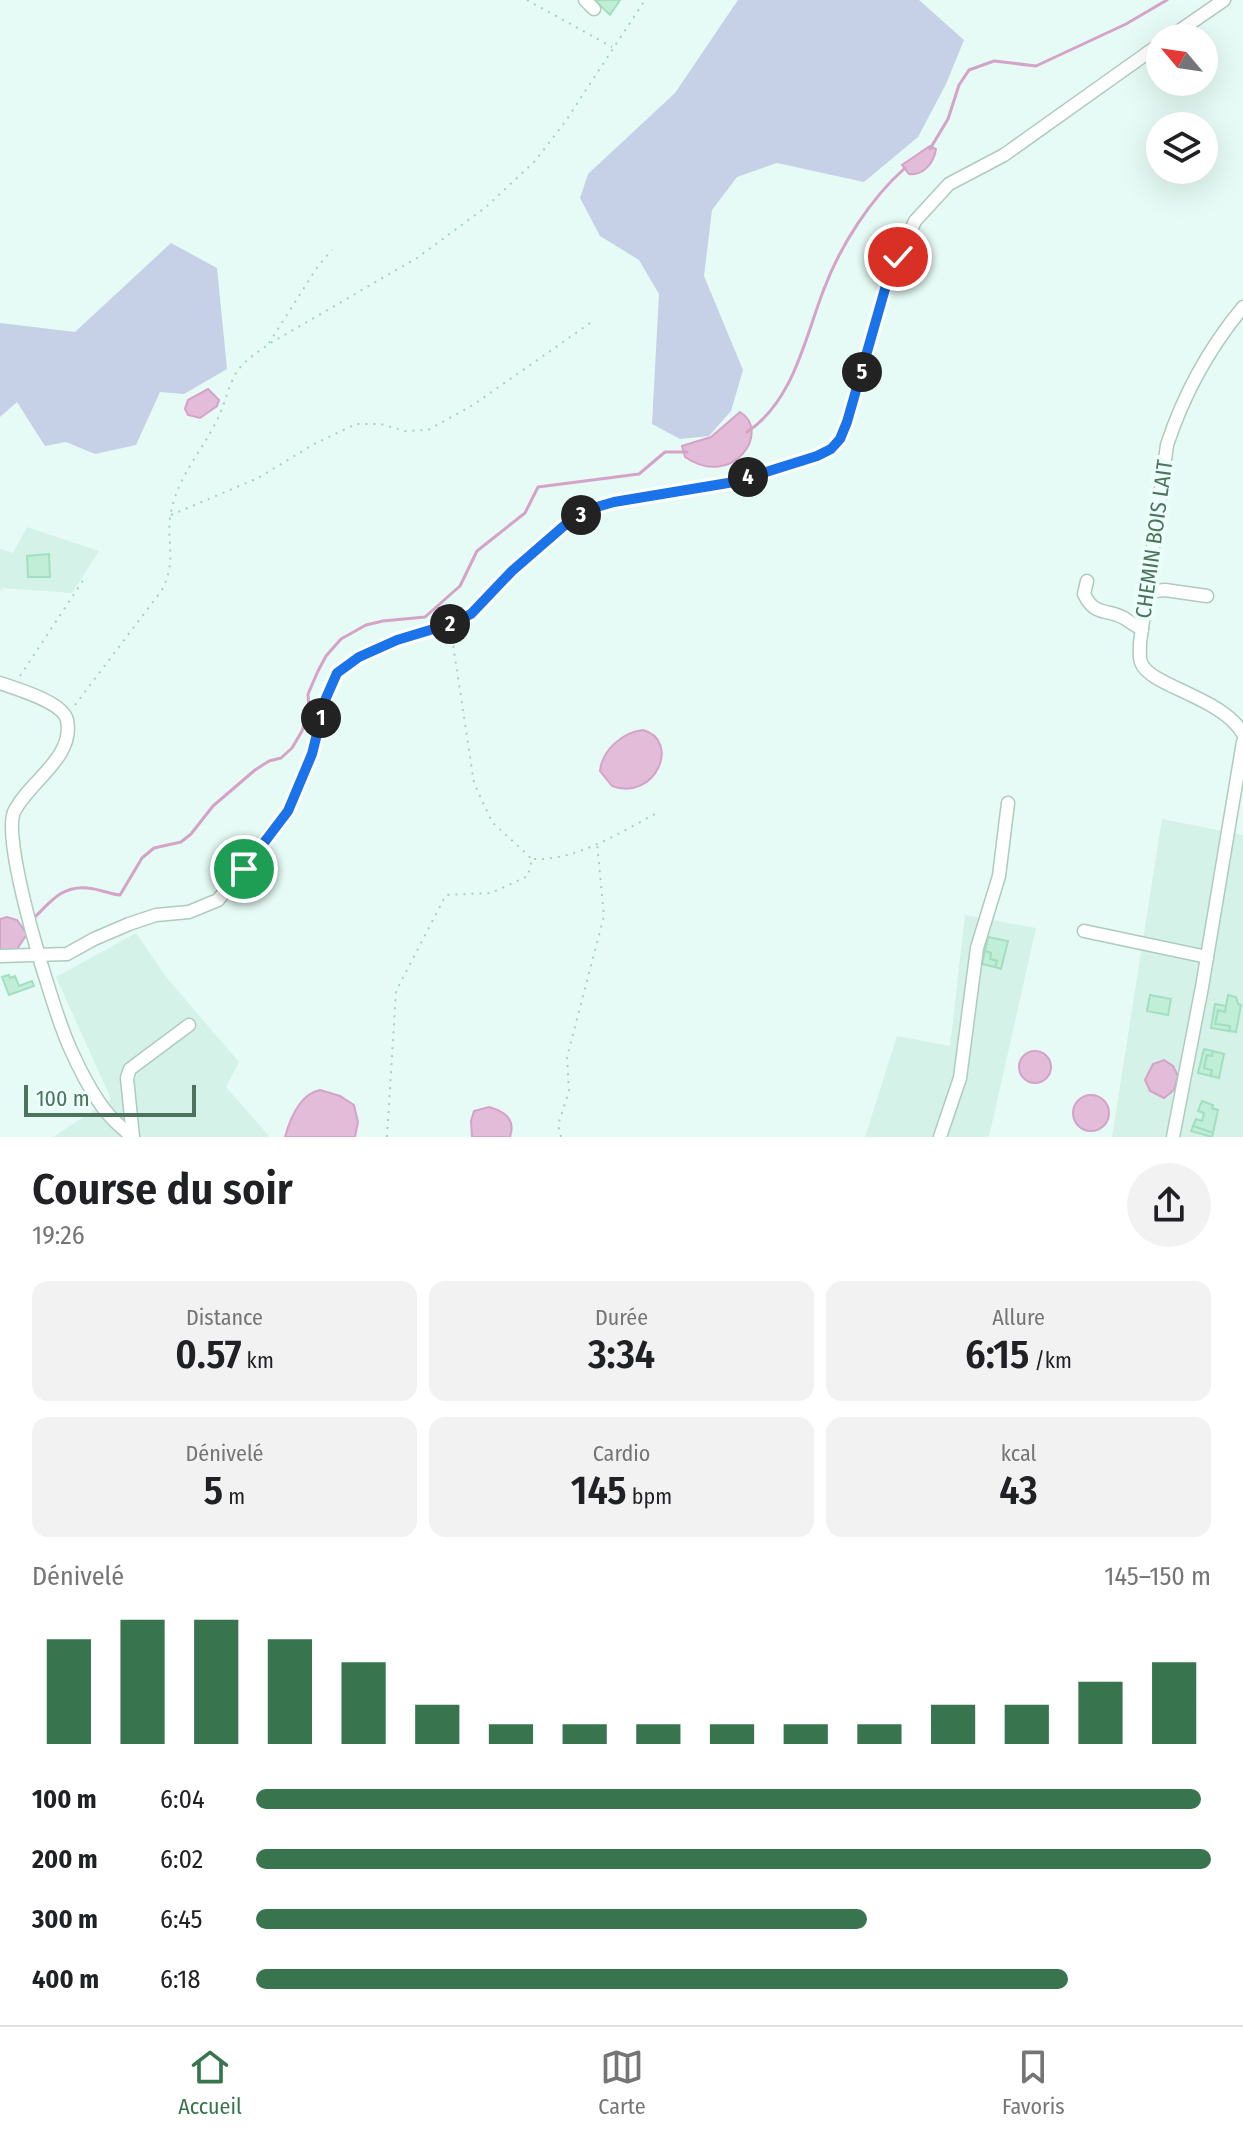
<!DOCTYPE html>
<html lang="fr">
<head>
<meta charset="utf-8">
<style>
  body { margin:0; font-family:"Fira Sans Condensed",sans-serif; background:#f2f2f2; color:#202124; height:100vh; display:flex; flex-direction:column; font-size:30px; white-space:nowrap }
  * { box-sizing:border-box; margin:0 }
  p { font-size:26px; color:#757577 }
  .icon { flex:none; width:44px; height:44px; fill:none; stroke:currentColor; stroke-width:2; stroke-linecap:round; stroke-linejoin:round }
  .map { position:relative; height:1137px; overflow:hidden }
  .drawer { display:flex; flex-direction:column; background:#fff; flex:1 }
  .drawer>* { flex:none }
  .needle { width:52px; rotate:299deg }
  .fabs { position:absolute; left:1146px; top:24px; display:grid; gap:16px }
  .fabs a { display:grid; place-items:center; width:72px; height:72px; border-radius:50%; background:#fff; box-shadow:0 8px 32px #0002; font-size:40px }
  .scale { position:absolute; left:24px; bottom:20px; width:172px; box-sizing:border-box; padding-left:8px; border:4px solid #4d725e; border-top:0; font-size:22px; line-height:28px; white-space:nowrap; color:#4d725e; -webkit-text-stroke:6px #ecfef9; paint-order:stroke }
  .pin { position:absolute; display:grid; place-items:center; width:68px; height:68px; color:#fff; margin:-34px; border:4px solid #fff; border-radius:50%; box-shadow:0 2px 8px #0007 }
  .km { position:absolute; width:40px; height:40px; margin:-20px; border-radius:50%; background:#222; color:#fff; font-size:22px; line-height:40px; text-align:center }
  .round { display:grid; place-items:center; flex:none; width:84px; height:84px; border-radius:42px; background:#f2f2f2 }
  .head { display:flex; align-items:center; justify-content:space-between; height:136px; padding:0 32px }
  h1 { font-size:44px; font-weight:600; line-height:60px }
  .metrics { display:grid; grid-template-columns:repeat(3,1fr); gap:12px; height:136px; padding:8px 32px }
  .metrics div { display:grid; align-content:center; border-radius:16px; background:#f2f2f2; text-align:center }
  .metrics b { font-size:40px; font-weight:600 }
  .metrics small { font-size:22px; font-weight:400 }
  .metrics p { font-size:22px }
  .chart { height:224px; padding:16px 32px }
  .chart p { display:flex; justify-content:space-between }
  .chart svg { width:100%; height:144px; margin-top:8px; stroke:#38754e; stroke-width:6 }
  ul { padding:0 32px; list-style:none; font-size:26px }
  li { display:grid; grid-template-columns:128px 96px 1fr; align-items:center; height:60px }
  li i { height:20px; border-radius:10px; background:#38754e }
  .tab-bar { display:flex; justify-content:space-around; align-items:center; height:112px; border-top:2px solid #e0e0e0; background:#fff; font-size:22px; color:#757577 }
  .tab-bar a { display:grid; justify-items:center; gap:4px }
  .tab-bar .current { color:#38754e }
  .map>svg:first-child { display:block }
</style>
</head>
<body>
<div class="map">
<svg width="1243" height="1137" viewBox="0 0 1243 1137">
  <rect width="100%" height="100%" fill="#e6fbf5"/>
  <g fill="#d5f2e8">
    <path d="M27,527L99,551L72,593L2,588L0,591V549L13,553Z"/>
    <path d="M1162,819L1243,835V1137H1112Z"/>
    <path d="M965,915L1036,928L989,1137H865L897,1036L950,1046Z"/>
    <path d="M136,933L167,978L239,1062L226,1087L270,1137H53L111,1099L56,977Z"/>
  </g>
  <g fill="#c6d0e7">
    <path d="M738,0H919L964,40L946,84L918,137L864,182L777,163L737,177L712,210L704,276L743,370L731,411L709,436L680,439L652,424L659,294L639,260L600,236L580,198L588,174L675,93Z"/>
    <path d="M171,243L217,268L227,369L184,394L160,392L136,445L95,454L66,442L45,446L17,402L0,417V323L75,332Z"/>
  </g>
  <g fill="#e3bcd9" stroke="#d4a3c7" stroke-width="2">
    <path d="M930,146L936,149C934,162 924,176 909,174L902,165Z"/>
    <path d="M208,389L219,400L217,406L200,418L188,415L185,409L188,400Z"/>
    <path d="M740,412C772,431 733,490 685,457L682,446L711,437Z"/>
    <path d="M643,730C681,740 656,802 612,786L600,771C602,750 623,732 643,730Z"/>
    <path d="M7,917L17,920L27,934L17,949L0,952V919Z"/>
    <circle cx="1035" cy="1067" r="16"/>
    <path d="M1164,1060L1173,1066L1178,1076L1174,1090L1164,1098L1150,1091L1145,1080L1153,1064Z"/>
    <path d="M320,1090L340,1096L354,1105L358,1122L355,1137H285C290,1119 300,1094 320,1090Z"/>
    <circle cx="1091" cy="1113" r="18"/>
    <path d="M489,1107C504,1111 516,1119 510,1137H472L471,1121L474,1111Z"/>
  </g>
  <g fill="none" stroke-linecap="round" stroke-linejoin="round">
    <g stroke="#d4a3c7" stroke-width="3">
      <path d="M930,149L948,119L959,85L969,70L994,61L1036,66L1126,24L1167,0"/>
      <path d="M747,432C794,401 805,337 824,289C840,246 871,198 905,168"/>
      <path d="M35,917C51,901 63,885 88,888C99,889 109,894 120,895L142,858L154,848L181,842L191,834L213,806L255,770L269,761L281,758L292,748L302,731L309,710L308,694L318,671L326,656L341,639L366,625L383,621L425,617L460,586L477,551L525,513L538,487L639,474L665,452H687"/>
    </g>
  </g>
  <g fill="#c0eed7" stroke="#a2dfc0" stroke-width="2">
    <path d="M595,0H620L610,15Z"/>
    <path d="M49,554L50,577H28L27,556Z"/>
    <path d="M988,937L1008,941L1001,969L995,967L997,961L990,959L991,953L985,951Z"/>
    <path d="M985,951L991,953L990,959L997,961L995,967L982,964Z"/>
    <path d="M9,975L10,978L15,976L19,986L32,981L34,986L9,995L2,977Z"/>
    <path d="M1150,995L1171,999L1168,1015L1147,1011Z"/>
    <path d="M1228,995L1236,997L1238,1004L1241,1005L1236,1032L1229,1031L1230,1026L1215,1024L1218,1010L1225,1012Z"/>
    <path d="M1215,1004L1226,1006L1225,1012L1218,1010L1215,1024L1230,1026L1229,1031L1211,1028Z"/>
    <path d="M1204,1049L1213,1051L1212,1056L1207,1055L1204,1068L1212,1070L1211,1076L1198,1073Z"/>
    <path d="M1213,1051L1224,1054L1219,1078L1211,1076L1212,1070L1204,1068L1207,1055L1212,1056Z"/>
    <path d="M1202,1101L1213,1105L1212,1108L1218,1110L1213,1133L1193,1126L1196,1119L1202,1121L1204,1113L1198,1111Z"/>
    <path d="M1193,1126L1213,1133L1212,1137L1191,1131Z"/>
  </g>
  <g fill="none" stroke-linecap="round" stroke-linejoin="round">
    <g stroke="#adccbd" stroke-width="15">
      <g id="minor">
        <path d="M585,0L594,9"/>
        <path d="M1169,38L1224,0"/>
        <path d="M1243,307C1210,347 1183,396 1167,445L1140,643C1140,648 1139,657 1141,662C1148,686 1223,697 1243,734"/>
        <path d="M1087,581L1084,594C1095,617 1106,608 1124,618C1130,622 1135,626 1142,629"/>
        <path d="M1146,592L1165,590L1207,596"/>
        <path d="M0,683C17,689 63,702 67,720C75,758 28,782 14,812C1,843 54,1013 70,1048C78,1066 88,1086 99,1102C108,1116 120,1127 133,1137"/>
        <path d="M1084,931L1207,957"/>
        <path d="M0,956L67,954L94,939L129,924L156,915L189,912L218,900L288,811L312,754L326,698L337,673L359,657L397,640L450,624L471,614L512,571L565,525L593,508L614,502L734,482L817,456L831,449L840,439L847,422L885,289L915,221L949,184L1004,155L1160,44"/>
        <path d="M133,1137L127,1078L130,1069L189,1025"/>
        <path d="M940,1137L960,1078L977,948L999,876L1008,803"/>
        <path d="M1173,1137L1202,987L1243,742"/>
      </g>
    </g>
    <g stroke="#a3d3bb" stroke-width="2" stroke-dasharray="2 6" stroke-linecap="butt">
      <path d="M527,0L612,47"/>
      <path d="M269,343L318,266L332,250"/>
      <path d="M171,515L258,478L314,444L356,424H381L405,431L428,430L473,405L593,321"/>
      <path d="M20,676L84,579"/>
      <path d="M75,705L162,590C178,558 165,541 171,512C178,477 199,455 215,424C224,408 227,389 236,373C244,360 257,353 269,344L417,258L486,207L535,161L565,122L645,0"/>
      <path d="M534,859C577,861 622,831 659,812"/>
      <path d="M387,1137L396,991L446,895L491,893L528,876L532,859L492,822L474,783L452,638"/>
      <path d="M561,1137L558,1125L569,1091L567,1057L604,916L597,843"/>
    </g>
    <use href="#minor" stroke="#fff" stroke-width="12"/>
  </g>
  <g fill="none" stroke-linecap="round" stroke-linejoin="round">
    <g stroke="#fff" stroke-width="16">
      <path id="route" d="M244,869L288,811L312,754L326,698L337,673L359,657L397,640L450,624L471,614L512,571L565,525L593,508L614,502L734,482L817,456L831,449L840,439L847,422L885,289L898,257"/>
    </g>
    <use href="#route" stroke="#1a73e8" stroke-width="10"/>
  </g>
  <g text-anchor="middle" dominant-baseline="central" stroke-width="8" stroke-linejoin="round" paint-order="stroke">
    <g font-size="22" fill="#4d725e" stroke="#ecfef9">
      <text transform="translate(1154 539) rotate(-82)">CHEMIN BOIS LAIT</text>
    </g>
  </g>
</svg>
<div class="fabs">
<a><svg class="needle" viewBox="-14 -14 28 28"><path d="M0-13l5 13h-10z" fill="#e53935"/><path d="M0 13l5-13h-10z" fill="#757577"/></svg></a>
<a><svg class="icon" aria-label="layers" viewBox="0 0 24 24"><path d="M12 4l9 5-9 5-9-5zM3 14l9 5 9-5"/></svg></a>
</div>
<div class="scale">100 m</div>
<div class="pin" style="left:244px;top:869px;background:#1e9e55"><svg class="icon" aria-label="arrive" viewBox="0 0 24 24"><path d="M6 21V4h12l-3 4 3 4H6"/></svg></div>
<div class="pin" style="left:898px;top:257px;background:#d93025"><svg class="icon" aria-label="check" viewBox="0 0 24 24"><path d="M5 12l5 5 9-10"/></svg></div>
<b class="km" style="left:321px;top:718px">1</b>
<b class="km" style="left:450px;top:624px">2</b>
<b class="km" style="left:581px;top:515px">3</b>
<b class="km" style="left:748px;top:477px">4</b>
<b class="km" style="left:862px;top:372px">5</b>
</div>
<section class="drawer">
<div class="head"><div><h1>Course du soir</h1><p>19:26</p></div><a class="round"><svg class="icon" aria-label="share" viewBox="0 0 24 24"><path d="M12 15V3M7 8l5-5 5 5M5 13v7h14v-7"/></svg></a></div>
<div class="metrics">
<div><p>Distance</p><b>0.57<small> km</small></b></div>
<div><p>Durée</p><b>3:34</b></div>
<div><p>Allure</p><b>6:15<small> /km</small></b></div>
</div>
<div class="metrics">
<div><p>Dénivelé</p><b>5<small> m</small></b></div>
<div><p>Cardio</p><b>145<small> bpm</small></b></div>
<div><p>kcal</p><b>43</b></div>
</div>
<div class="chart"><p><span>Dénivelé</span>145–150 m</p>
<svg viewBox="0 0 160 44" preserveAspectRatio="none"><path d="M5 44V12M15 44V6M25 44V6M35 44V12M45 44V19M55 44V32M65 44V38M75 44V38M85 44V38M95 44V38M105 44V38M115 44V38M125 44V32M135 44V32M145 44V25M155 44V19"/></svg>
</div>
<ul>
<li><b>100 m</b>6:04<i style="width:99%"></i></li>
<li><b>200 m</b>6:02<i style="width:100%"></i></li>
<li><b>300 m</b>6:45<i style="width:64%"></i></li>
<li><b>400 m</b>6:18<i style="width:85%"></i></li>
</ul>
</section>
<nav class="tab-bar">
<a class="current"><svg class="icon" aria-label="home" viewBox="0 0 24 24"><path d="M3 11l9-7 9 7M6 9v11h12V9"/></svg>Accueil</a>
<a><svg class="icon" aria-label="map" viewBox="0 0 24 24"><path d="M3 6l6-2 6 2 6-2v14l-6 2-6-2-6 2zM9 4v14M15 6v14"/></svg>Carte</a>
<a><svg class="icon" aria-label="saved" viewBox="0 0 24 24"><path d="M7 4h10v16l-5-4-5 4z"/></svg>Favoris</a>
</nav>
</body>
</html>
